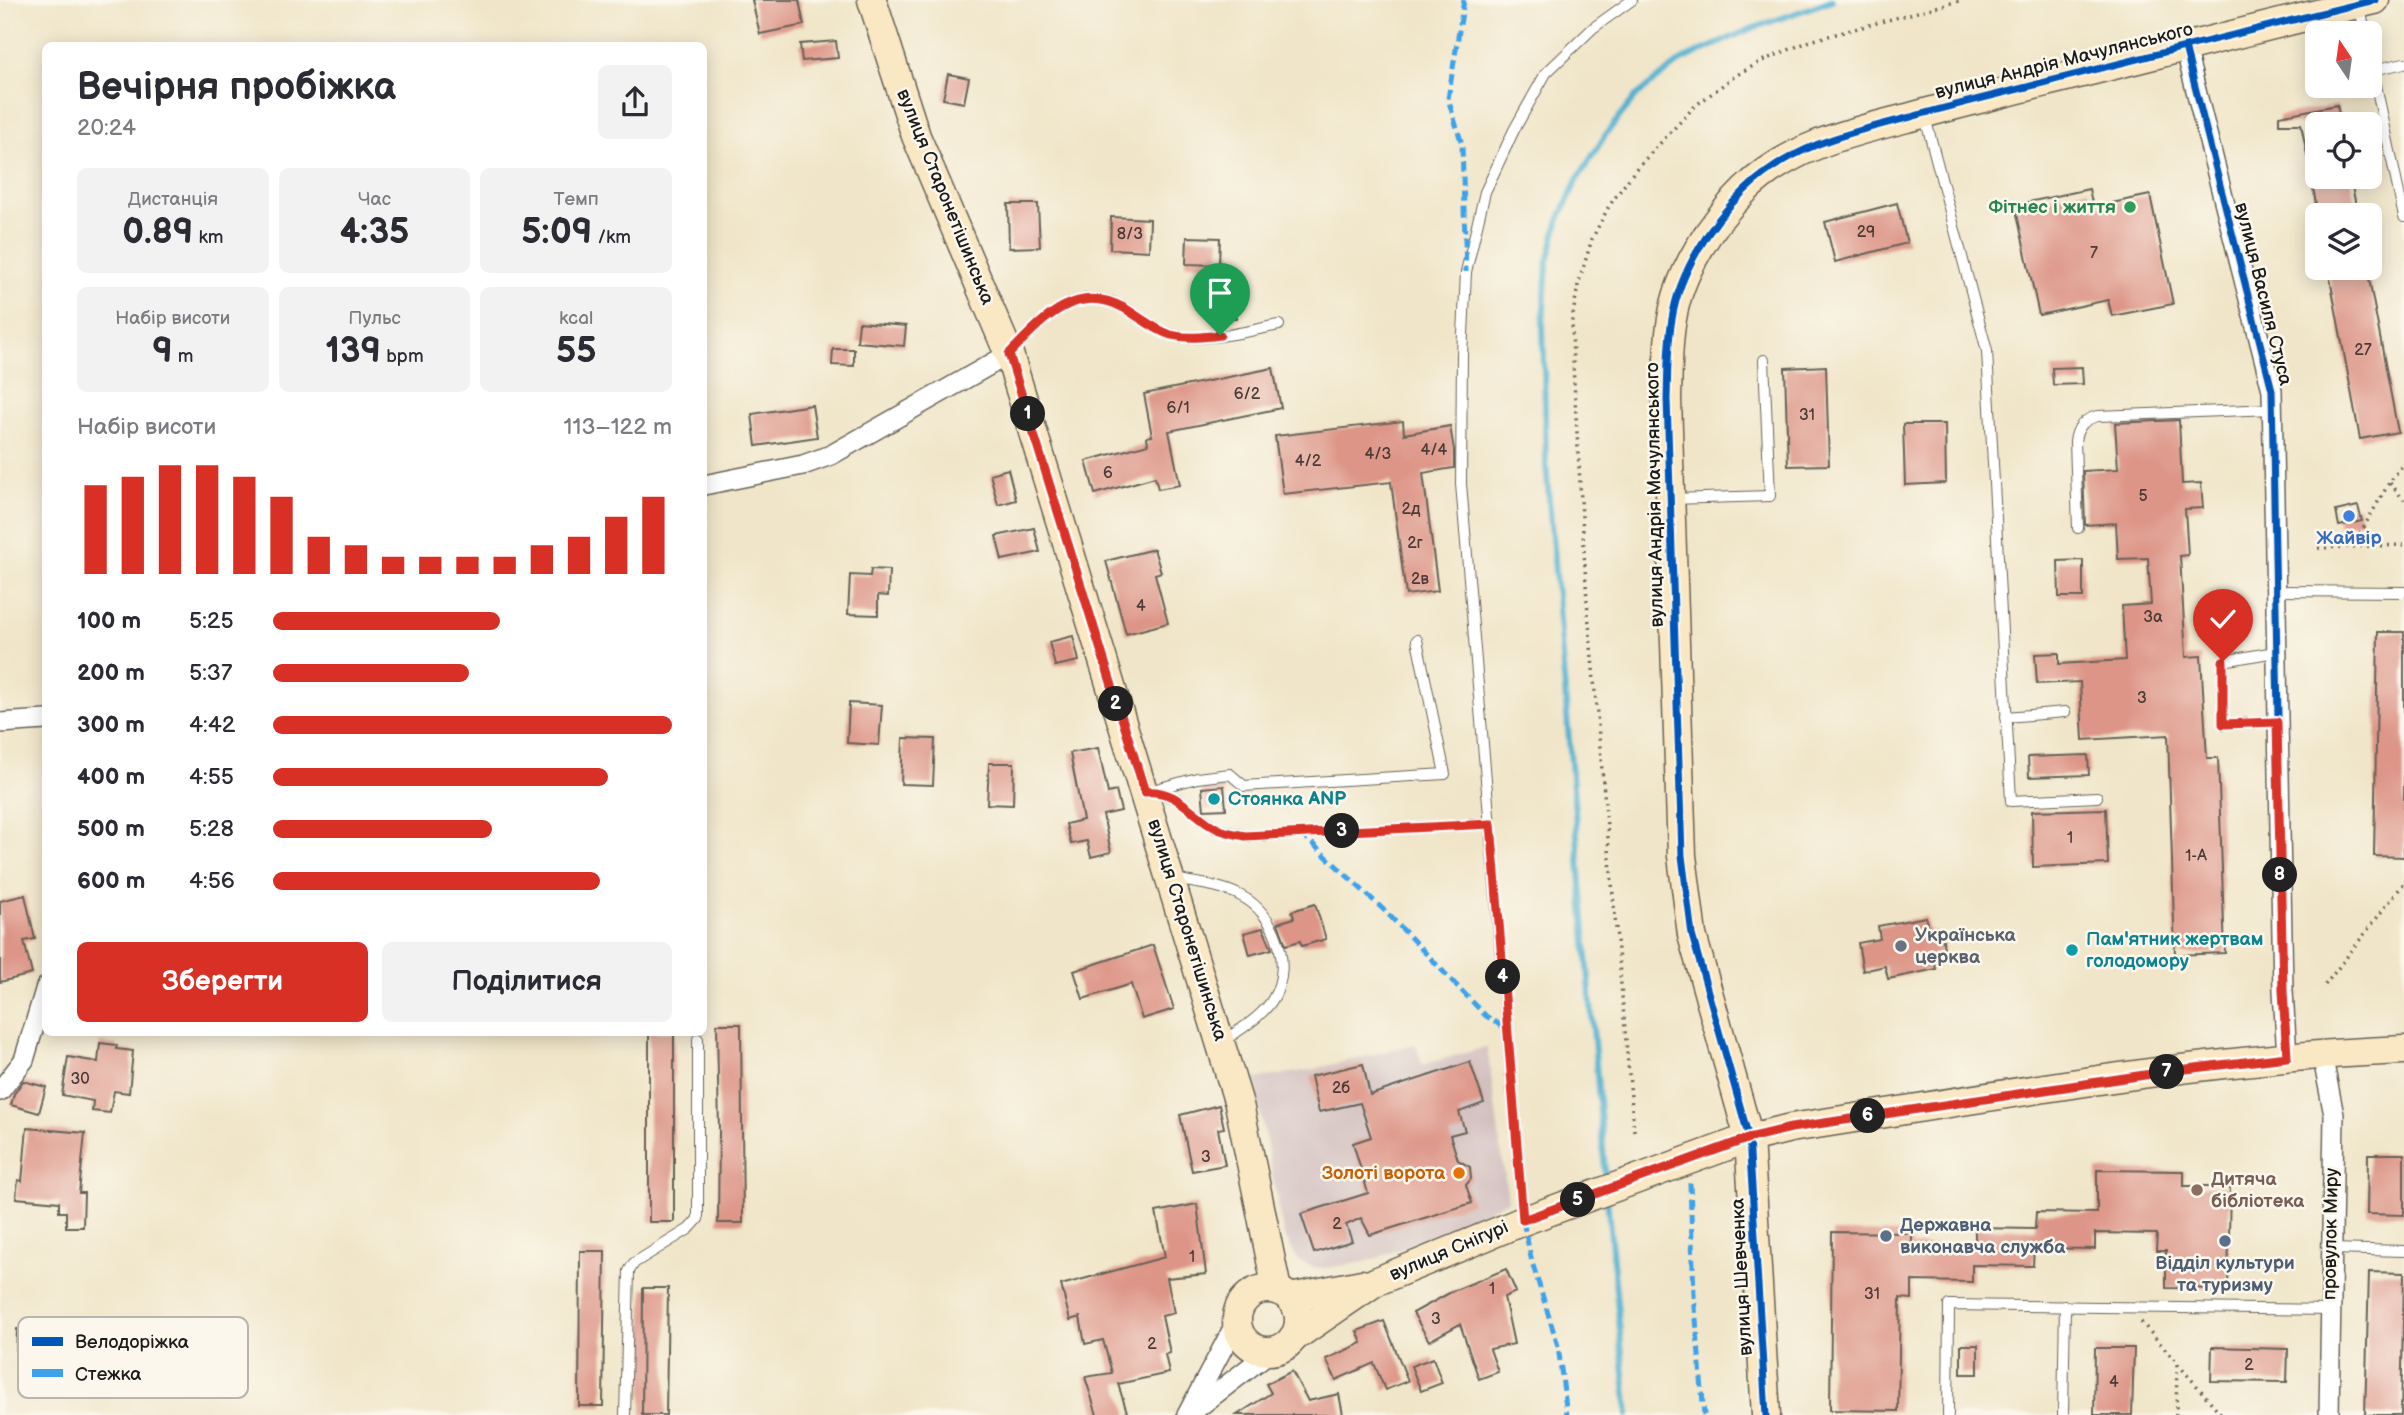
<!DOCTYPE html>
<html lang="uk">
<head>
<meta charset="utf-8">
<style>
  body { margin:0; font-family:"Balsamiq Sans",sans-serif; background:#f2f2f3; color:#2b2b33; height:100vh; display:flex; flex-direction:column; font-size:26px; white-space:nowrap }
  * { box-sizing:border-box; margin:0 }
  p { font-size:23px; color:#7c7c81 }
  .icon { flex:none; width:38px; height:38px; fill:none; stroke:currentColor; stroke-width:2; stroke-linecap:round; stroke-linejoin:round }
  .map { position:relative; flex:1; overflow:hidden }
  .drawer { position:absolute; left:42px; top:42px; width:665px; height:994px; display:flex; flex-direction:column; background:#fff; border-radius:10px; box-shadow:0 4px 18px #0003 }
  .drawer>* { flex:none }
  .needle { width:46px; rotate:347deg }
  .controls { position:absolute; left:2305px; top:21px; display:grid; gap:14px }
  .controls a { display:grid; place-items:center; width:77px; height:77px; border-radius:10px; background:#fff; box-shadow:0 4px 18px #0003; font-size:35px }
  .pin { position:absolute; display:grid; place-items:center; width:60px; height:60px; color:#fff; margin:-72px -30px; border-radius:50% 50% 50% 0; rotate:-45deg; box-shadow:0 0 7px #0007 }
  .pin .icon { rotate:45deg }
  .km { position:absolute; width:35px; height:35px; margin:-18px; border-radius:50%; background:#222; color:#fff; font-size:19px; line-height:35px; text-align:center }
  .round { display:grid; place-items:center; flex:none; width:74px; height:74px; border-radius:10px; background:#f2f2f3 }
  .summary { display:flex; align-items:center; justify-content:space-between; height:119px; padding:0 35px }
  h1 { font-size:38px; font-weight:700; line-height:52px }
  .stats { display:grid; grid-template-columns:repeat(3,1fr); gap:10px; height:119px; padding:7px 35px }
  .stats div { display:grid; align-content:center; border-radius:10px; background:#f2f2f3; text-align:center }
  .stats b { font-size:35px; font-weight:700 }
  .stats small { font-size:19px; font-weight:400 }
  .stats p { font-size:19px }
  .chart { height:196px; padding:14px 35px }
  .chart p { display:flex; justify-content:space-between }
  .chart svg { width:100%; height:126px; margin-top:7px; stroke:#d93025; stroke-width:6 }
  .action { display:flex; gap:14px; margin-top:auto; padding:14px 35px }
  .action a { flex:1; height:80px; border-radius:10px; background:#d93025; color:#fff; font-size:28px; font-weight:700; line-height:80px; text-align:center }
  .action a+a { background:#f2f2f3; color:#2b2b33 }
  ul { padding:0 35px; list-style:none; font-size:23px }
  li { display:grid; grid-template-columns:112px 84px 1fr; align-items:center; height:52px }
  li i { height:18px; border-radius:9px; background:#d93025 }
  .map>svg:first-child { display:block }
</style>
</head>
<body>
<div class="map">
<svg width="2404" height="1415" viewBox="0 0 2404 1415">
  <rect width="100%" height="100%" fill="#fbf7ec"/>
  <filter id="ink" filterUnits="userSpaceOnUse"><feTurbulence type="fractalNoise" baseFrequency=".0143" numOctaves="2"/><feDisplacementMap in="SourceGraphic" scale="14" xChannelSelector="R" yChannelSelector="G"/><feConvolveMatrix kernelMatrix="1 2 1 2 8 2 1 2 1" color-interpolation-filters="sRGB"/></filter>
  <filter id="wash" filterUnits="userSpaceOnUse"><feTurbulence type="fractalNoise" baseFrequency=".00686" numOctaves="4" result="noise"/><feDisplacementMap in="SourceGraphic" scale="28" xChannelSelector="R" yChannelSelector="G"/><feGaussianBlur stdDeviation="1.57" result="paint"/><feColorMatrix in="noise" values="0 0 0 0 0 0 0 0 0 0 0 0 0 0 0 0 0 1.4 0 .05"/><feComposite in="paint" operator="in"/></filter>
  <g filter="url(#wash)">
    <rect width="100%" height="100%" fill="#f0e5c8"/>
    <path fill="#d2bfbf" d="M1416,1044L1422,1065L1487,1047L1508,1200L1428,1239L1366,1262L1325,1268L1313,1267L1299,1261L1284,1236L1254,1079L1310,1070Z"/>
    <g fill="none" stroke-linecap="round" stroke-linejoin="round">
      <g stroke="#51b1d0" stroke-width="6">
        <path d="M1606,1184L1546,463L1543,324L1547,265L1558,222L1577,180L1606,134L1636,96L1682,60L1748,30L1832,0"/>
        <path d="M1607,1198L1628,1415"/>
      </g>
    </g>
    <g id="blocks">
      <g fill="#dd9587">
        <path d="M752,0H799L804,25L760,34Z"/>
        <path d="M836,41L838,58L802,61L800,44Z"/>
        <path d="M948,74L969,78L964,103L943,99Z"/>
        <path d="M2337,105L2341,124H2317V164L2309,165L2301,124H2279V116Z"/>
        <path d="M2311,177H2350L2358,215H2318Z"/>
        <path d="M2089,189L2093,207L2150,195L2173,304L2112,316L2108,300L2039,315L2015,205Z"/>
        <path d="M1897,203L1907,243L1835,262L1825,222Z"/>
        <path d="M1008,204H1038L1040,247L1009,248Z"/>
        <path d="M1111,217L1150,219L1149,251L1110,249Z"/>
        <path d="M1187,237L1220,238L1219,265L1186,264Z"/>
        <path d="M2328,268H2367L2398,432L2360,439Z"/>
        <path d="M1235,292L1236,318H1217V293Z"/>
        <path d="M859,322L906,326L904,346L857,342Z"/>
        <path d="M833,349H854V366L832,365Z"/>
        <path d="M1826,366L1829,465L1788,466L1785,368Z"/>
        <path d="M2082,367L2083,384L2053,385L2052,368Z"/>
        <path d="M1273,368L1281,408L1169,431L1180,485L1158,489L1155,477L1095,494L1086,461L1148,444L1147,437L1152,436L1144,394Z"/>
        <path d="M812,405L817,437L756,446L752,414Z"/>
        <path d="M2179,420L2182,484L2201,483L2203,508L2185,509L2188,555L2180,556L2186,657L2201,656L2207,758H2218L2225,953L2175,955L2168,735L2083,740L2080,682L2037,684L2035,654L2059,653V664L2125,660L2122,606L2151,604L2148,558L2118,559L2116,523L2085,525L2083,471L2118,469L2115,423Z"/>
        <path d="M1403,421L1404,434L1450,426L1454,450V468L1423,473L1438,591L1406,595L1391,482L1283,494L1275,436Z"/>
        <path d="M1903,424H1945L1946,483L1905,485Z"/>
        <path d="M1008,469L1016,500L998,505L990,474Z"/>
        <path d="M2358,506L2362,521L2339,526L2336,511Z"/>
        <path d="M1034,528L1040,552L1002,560L996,536Z"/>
        <path d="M1154,549L1161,572L1155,574L1168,623L1126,634L1106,561Z"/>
        <path d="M2083,560V597H2059L2058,561Z"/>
        <path d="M871,569L889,570L888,596L878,595V615L848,614L850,575L870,576Z"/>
        <path d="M2378,632H2404V857L2374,856Z"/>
        <path d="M1073,636L1079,661L1055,666L1049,642Z"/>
        <path d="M849,703L882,705L879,745L847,743Z"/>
        <path d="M903,738L935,739L933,785L901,784Z"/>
        <path d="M1098,748L1108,793L1116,791L1121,811L1103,815L1111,852L1091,857L1087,841L1071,844L1066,824L1083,820L1070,753Z"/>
        <path d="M2088,755L2089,775L2029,777L2028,757Z"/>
        <path d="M989,763H1014L1013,805L987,804Z"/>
        <path d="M1224,786L1226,809L1204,810L1202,788Z"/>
        <path d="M2106,809L2108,864L2033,867L2032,811Z"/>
        <path d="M25,895L35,939L24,941L32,974L0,982V901Z"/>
        <path d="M1315,904L1326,939L1302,946L1300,941L1286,945L1278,923L1294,918L1292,911Z"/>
        <path d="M1926,917L1928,930L1942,934L1944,949L1933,956L1936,969L1888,979L1885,966L1863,971L1858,943L1880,939L1878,926Z"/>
        <path d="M1263,928L1272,949L1250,955L1244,933Z"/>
        <path d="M1153,945L1174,1009L1142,1019L1131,984L1083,999L1074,971Z"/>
        <path d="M717,1024H741L743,1223H718L719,1133Z"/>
        <rect x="649" y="1032" width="25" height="190"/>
        <path d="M100,1043L117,1045L116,1049L133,1051L129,1093L114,1091L110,1113L92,1111L93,1101L62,1095L68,1057L98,1062Z"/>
        <path d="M1470,1062L1484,1103L1459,1112L1465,1131L1450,1135L1458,1160L1470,1167L1471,1179L1466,1185L1472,1203L1370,1235L1361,1218L1346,1225L1352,1241L1314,1253L1301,1214L1368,1193L1353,1143L1371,1137L1360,1103L1319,1112L1311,1076L1363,1064L1370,1095Z"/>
        <path d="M23,1081L46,1087L39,1113L11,1105L14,1094Z"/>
        <path d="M1219,1105L1224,1128L1218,1129L1225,1165L1192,1171L1180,1115Z"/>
        <path d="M27,1128L85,1133L79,1193H84L83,1227H66V1212H59V1202L16,1198L18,1180L22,1181Z"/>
        <path d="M2368,1154H2404V1215L2367,1214Z"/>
        <path d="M2097,1170L2184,1171V1186H2230L2228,1289L2166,1288V1251H2156L2157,1234L2095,1233V1249L2034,1248L2033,1266L1972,1265V1282L1912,1281V1299L1900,1298L1898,1411L1830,1410L1832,1232L1912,1233V1246L1975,1245V1228L2035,1229L2036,1212L2097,1213Z"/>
        <path d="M1197,1204L1206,1274L1167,1278L1174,1313L1162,1316L1170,1353L1165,1354L1169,1373L1118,1384L1128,1415H1097L1085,1377L1112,1373L1103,1340L1085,1344L1080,1317L1070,1320L1061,1285L1165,1257L1156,1212Z"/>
        <path d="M580,1251H605L603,1406H579Z"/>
        <path d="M1506,1269L1516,1292L1504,1297L1514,1344L1490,1349L1498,1372L1479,1379L1460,1324L1429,1341L1413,1313L1453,1291Z"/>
        <path d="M2369,1272L2404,1273L2401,1415H2365Z"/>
        <path d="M643,1288H668L666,1415H642Z"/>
        <path d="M1384,1321L1408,1381L1385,1390L1374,1363L1336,1380L1326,1359L1362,1343L1357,1331Z"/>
        <path d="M17,1329L36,1330L35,1361L16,1360Z"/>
        <rect x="1961" y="1345" width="17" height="29"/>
        <path d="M2212,1347L2288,1349L2287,1382L2211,1381Z"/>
        <path d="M2095,1348H2134L2132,1415H2094Z"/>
        <path d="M1433,1358L1442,1383L1421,1391L1411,1366Z"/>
        <path d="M1292,1371L1308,1401L1339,1394L1343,1415H1237L1271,1393L1266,1384Z"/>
      </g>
    </g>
  </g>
  <g filter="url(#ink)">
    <use href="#blocks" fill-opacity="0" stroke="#666258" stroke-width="2"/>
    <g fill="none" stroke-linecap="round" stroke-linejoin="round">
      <g stroke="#666258" stroke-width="12">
        <g id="lane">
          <path d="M2360,8L2365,33"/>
          <path d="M2370,57L2404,217"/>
          <path d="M2373,70L2404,63"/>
          <path d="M1925,117L1987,351L2011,801L2097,797"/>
          <path d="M1012,351C1044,318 1078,280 1126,309C1141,318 1156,331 1173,335C1206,343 1246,331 1279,325"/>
          <path d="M1671,499L1770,496L1764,360"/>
          <path d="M2078,528L2075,441C2077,427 2084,419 2098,416L2273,409"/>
          <path d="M2275,591L2404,592"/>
          <path d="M2275,652L2223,661V724L2277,722"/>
          <path d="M2006,717L2065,712"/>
          <path d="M1154,791L1177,799L1217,829L1246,836L1491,824"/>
          <path d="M1145,792L1197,778L1230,774L1244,786L1445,774L1417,640"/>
          <path d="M1173,879C1195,883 1221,885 1241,896C1275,913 1293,963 1274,997C1264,1016 1239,1030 1222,1042"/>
          <path d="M1523,1217L1461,484L1462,355L1466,272L1485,192L1514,130L1546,73L1593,28L1632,0"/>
          <path d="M2331,1249L2404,1251"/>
          <path d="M625,1415L629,1271L634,1263L689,1229L698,1219V1039"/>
          <path d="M1948,1415L1949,1305L2330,1310"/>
          <path d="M2063,1415L2065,1306"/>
        </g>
      </g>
      <g stroke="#666258" stroke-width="22">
        <g id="street">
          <path d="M2185,47L2272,390L2283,991L2287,1057"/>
          <path d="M704,485L803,465L831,455L1009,354"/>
          <path d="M0,723L46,720"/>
          <path d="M2322,1054L2334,1115L2329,1415"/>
          <path d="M0,1091L24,1060L46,987"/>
          <path d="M1192,1412L1271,1351"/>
          <path d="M1187,1415L1237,1321"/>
        </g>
      </g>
      <g stroke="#666258" stroke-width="31">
        <g id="secondary">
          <path d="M872,0L916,136L1009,354L1239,1104L1277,1290"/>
          <circle cx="1268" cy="1320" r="31"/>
          <path d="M1290,1298L1362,1284"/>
          <path d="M1293,1338L1375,1282L1523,1221L1749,1138L1791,1128C1994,1097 2198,1058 2404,1050"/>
          <path d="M1766,1415L1749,1138L1692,935L1682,856L1667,399C1668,372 1667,346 1672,319C1679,273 1710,224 1744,191C1789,146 1851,132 1911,117C1957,104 2004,93 2050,81C2158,54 2266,26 2375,0"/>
        </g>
      </g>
      <g stroke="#666258" stroke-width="3.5" stroke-dasharray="2 5" stroke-linecap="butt">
        <path d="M2390,483L2404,500"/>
        <path d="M2353,546L2389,483L2404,463"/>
        <path d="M2318,548L2404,545"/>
        <path d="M2325,985L2404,883"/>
        <path d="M1634,1131L1587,601L1573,365L1572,320L1578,285L1592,239L1609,206L1636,169L1695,106L1735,76L1762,61L1810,41L1962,0"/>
        <path d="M2141,1322L2177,1362L2176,1415"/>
        <path d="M2178,1364L2222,1415"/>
      </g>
      <use href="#lane" stroke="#fff" stroke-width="10"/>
      <use href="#street" stroke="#fff" stroke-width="19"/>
      <use href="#secondary" stroke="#fae7c3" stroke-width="28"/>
      <g stroke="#3da2ea" stroke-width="5" stroke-dasharray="10 5" stroke-linecap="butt">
        <path d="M1464,0L1448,99L1462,144L1466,272"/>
        <path d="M1301,833L1386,912L1486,1016L1508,1030"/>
        <path d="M1690,1183L1694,1295L1704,1415"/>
        <path d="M1523,1221L1532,1262L1558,1346L1567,1415"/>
      </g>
      <g stroke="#fbf7ec" stroke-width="11">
        <g id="cycleway">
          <path d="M2185,47L2272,390L2283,991L2287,1057"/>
          <path d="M1766,1415L1749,1138L1692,935L1682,856L1667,399C1668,372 1667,346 1672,319C1679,273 1710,224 1744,191C1789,146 1851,132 1911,117C1957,104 2004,93 2050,81C2158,54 2266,26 2375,0"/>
        </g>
      </g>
      <use href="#cycleway" stroke="#0057b8" stroke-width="7"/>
    </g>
  </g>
  <g fill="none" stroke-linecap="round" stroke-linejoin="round" filter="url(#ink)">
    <g stroke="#fff" stroke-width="14">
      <path id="route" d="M1220,335C1204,337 1187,339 1171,335C1154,330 1140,317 1124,308C1075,281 1041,321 1009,354L1145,792C1177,788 1192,816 1218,829C1227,833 1236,834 1245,836L1491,824L1523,1220L1749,1138L1791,1128L2178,1070L2287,1057L2283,990L2277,722L2223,724V661"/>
    </g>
    <use href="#route" stroke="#d93025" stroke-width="9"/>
  </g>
  <circle fill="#2e9e5b" stroke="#fbf7ec" stroke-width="2.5" cx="2130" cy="207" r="7"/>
  <circle fill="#3f7fe0" stroke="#fbf7ec" stroke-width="2.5" cx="2349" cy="516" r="7"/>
  <g fill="#0f9aa8" stroke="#fbf7ec" stroke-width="2.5">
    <circle cx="1214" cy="799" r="7"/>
    <circle cx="2072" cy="950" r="7"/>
  </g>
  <circle fill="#6b7280" stroke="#fbf7ec" stroke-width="2.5" cx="1901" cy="946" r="7"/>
  <circle fill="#e8710a" stroke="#fbf7ec" stroke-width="2.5" cx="1459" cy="1173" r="7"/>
  <circle fill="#8d6e63" stroke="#fbf7ec" stroke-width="2.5" cx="2197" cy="1190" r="7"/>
  <g fill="#5c6f8a" stroke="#fbf7ec" stroke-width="2.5">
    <circle cx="1886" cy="1236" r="7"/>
    <circle cx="2225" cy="1241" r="7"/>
  </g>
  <g text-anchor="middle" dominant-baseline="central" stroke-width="5" stroke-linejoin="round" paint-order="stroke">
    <g font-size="16" fill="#4c3a37">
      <text x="1866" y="232">29</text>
      <text x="1130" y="234">8/3</text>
      <text x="2094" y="253">7</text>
      <text x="2363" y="350">27</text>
      <text x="1247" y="394">6/2</text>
      <text x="1178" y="408">6/1</text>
      <text x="1807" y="415">31</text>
      <text x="1434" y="450">4/4</text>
      <text x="1378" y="454">4/3</text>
      <text x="1308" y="461">4/2</text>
      <text x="1108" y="473">6</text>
      <text x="2143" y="496">5</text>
      <text x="1411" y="509">2д</text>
      <text x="1415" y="543">2г</text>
      <text x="1420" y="579">2в</text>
      <text x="1141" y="606">4</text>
      <text x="2153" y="617">3а</text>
      <text x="2142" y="698">3</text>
      <text x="2070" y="838">1</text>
      <text x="2196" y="856">1-А</text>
      <text x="80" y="1079">30</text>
      <text x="1341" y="1088">2б</text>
      <text x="1206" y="1157">3</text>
      <text x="1337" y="1224">2</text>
      <text x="1192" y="1257">1</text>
      <text x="1492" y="1289">1</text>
      <text x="1872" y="1294">31</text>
      <text x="1436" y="1319">3</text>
      <text x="1152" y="1344">2</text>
      <text x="2249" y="1365">2</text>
      <text x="2114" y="1382">4</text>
    </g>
    <g font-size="19" fill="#1c1c1c" stroke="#fbf7ec">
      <text transform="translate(2064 61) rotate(-14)">вулиця Андрія Мачулянського</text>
      <text transform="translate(945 197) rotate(68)">вулиця Старонетішинська</text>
      <text transform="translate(2263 294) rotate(76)">вулиця Василя Стуса</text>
      <text transform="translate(1655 495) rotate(-91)">вулиця Андрія Мачулянського</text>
      <text transform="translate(1187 930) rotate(73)">вулиця Старонетішинська</text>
      <text transform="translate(2331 1234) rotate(-89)">провулок Миру</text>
      <text transform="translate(1449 1251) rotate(-23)">вулиця Снігурі</text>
      <text transform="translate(1742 1277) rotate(-93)">вулиця Шевченка</text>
    </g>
    <g font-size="19" font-weight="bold" fill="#27864d" stroke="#fbf7ec" text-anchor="end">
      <text x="2116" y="207">Фітнес і життя</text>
    </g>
    <g font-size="19" font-weight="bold" fill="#366cbe" stroke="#fbf7ec">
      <text x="2349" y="538">Жайвір</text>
    </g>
    <g font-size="19" font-weight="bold" fill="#0d838f" stroke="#fbf7ec" text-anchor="start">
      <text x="1228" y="799">Стоянка ANP</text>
      <text x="2086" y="939">Пам'ятник жертвам<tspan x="2086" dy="22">голодомору</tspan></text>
    </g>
    <g font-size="19" font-weight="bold" fill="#5b616d" stroke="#fbf7ec" text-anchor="start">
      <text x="1915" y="935">Українська<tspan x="1915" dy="22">церква</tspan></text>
    </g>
    <g font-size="19" font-weight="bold" fill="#c56008" stroke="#fbf7ec" text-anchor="end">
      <text x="1445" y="1173">Золоті ворота</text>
    </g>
    <g font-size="19" font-weight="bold" fill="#785e54" stroke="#fbf7ec" text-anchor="start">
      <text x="2211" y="1179">Дитяча<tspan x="2211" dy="22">бібліотека</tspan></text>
    </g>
    <g font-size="19" font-weight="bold" fill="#4e5e75" stroke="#fbf7ec" text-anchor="start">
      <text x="1900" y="1225">Державна<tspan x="1900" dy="22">виконавча служба</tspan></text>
      <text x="2225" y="1263" text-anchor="middle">Відділ культури<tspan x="2225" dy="22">та туризму</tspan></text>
    </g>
  </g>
  <rect x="18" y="1317" width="230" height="81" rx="10" fill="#fbf7ec" stroke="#b8b5ae" stroke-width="2"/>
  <rect x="32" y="1337" width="31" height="9" fill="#0057b8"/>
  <rect x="32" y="1369" width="31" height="8" fill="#3da2ea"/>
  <g font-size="19" fill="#1c1c1c">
    <text x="75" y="1348">Велодоріжка</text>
    <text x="75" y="1380">Стежка</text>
  </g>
</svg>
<div class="controls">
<a><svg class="needle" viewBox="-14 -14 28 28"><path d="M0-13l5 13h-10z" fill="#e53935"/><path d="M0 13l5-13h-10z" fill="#7c7c81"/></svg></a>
<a><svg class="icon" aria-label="locate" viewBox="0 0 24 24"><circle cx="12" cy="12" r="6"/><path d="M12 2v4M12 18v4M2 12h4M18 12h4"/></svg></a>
<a><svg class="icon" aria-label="layers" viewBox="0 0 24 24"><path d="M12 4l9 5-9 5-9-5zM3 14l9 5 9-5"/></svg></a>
</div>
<div class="pin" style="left:1220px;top:335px;background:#1e9e55"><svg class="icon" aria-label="arrive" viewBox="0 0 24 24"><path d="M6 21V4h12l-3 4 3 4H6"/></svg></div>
<div class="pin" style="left:2223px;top:661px;background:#d93025"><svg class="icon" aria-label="check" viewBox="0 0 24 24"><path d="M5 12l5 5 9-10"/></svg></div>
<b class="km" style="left:1028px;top:414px">1</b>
<b class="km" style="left:1116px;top:704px">2</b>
<b class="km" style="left:1342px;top:831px">3</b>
<b class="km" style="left:1503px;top:977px">4</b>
<b class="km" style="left:1578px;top:1200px">5</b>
<b class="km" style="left:1868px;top:1116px">6</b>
<b class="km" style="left:2167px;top:1072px">7</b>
<b class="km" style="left:2280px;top:875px">8</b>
<section class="drawer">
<div class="summary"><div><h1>Вечірня пробіжка</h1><p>20:24</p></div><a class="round"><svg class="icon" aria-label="share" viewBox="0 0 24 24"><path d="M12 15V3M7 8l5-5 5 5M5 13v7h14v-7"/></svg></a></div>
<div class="stats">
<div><p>Дистанція</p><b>0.89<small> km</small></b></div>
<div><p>Час</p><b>4:35</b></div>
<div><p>Темп</p><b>5:09<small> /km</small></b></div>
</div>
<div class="stats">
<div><p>Набір висоти</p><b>9<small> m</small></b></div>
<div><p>Пульс</p><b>139<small> bpm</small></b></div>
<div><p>kcal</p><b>55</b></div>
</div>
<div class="chart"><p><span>Набір висоти</span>113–122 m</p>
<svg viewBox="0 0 160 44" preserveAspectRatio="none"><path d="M5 44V13M15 44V10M25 44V6M35 44V6M45 44V10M55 44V17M65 44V31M75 44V34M85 44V38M95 44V38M105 44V38M115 44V38M125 44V34M135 44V31M145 44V24M155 44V17"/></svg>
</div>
<ul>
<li><b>100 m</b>5:25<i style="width:57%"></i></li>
<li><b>200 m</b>5:37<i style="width:49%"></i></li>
<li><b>300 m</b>4:42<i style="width:100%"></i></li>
<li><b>400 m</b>4:55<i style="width:84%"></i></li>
<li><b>500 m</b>5:28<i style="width:55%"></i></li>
<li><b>600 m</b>4:56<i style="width:82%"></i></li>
</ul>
<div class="action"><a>Зберегти</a><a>Поділитися</a></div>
</section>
</div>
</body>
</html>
